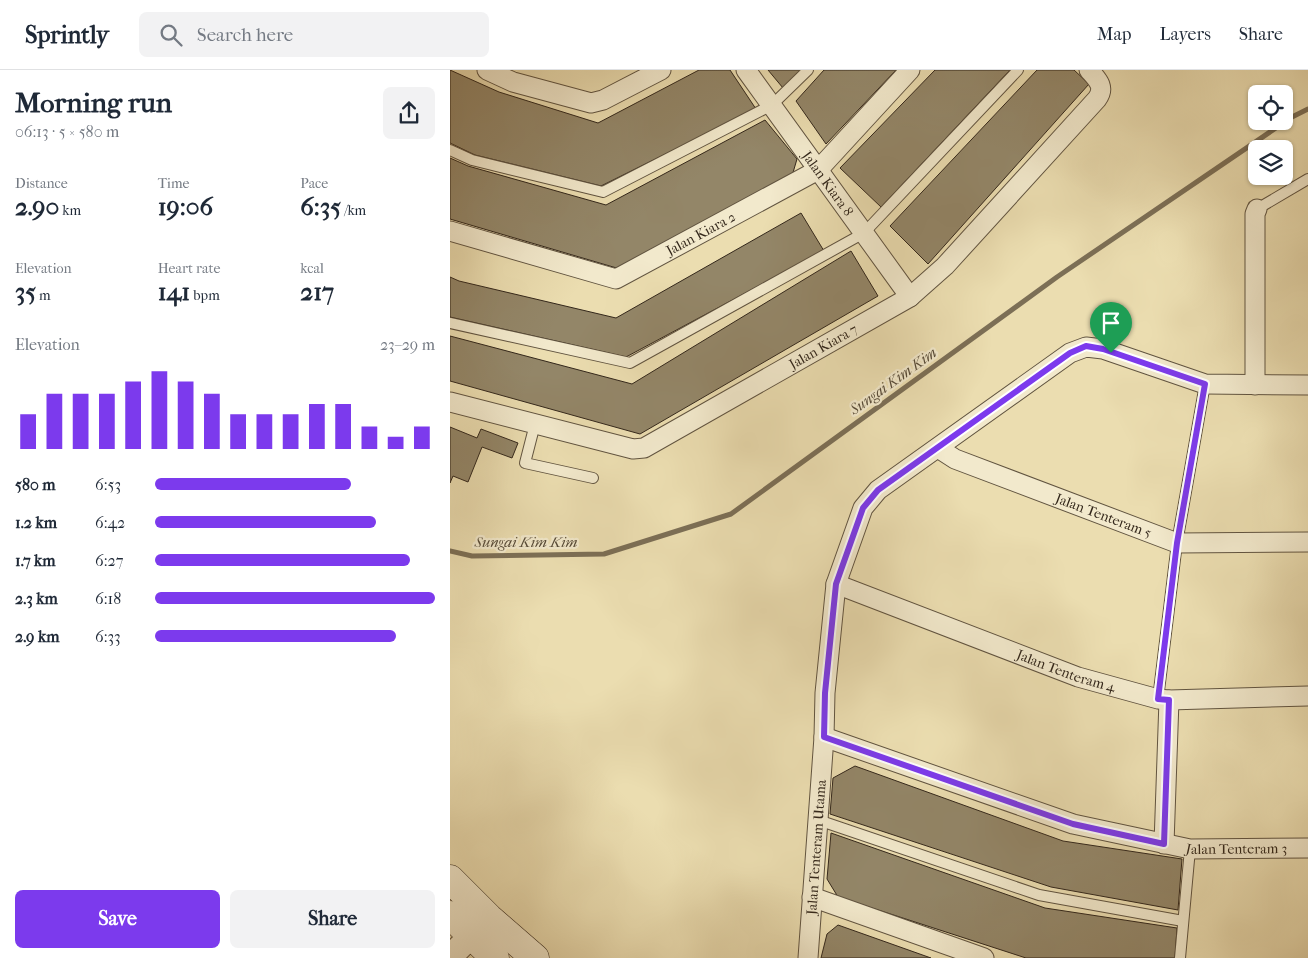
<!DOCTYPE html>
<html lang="en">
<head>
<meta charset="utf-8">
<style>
  body { margin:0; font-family:"IM FELL French Canon",serif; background:#f2f2f3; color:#1f2937; height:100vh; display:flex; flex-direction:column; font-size:19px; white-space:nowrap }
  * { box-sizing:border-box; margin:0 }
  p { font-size:16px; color:#747a83 }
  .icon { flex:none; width:28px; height:28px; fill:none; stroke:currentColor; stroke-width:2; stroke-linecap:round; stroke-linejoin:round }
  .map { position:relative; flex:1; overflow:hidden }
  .side { display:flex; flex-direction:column; background:#fff; width:450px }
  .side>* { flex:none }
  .tools { position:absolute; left:798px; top:15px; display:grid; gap:10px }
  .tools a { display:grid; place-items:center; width:45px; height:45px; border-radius:8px; background:#fff; box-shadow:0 1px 4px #0004; font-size:25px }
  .pin { position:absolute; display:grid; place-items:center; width:42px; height:42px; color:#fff; margin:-51px -21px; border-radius:50% 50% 50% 0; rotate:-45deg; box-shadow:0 0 5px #0007 }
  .pin .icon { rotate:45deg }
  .round { display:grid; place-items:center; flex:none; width:52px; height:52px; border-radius:8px; background:#f2f2f3 }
  .summary { display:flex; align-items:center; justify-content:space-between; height:85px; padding:0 15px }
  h1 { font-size:28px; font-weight:700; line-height:38px }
  .metrics { display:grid; grid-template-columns:repeat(3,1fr); gap:8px; height:85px; padding:5px 15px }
  .metrics div { display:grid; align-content:center }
  .metrics b { font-size:25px; font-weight:700 }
  .metrics small { font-size:14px; font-weight:400 }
  .metrics p { font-size:14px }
  .chart { height:140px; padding:10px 15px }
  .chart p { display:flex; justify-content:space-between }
  .chart svg { width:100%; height:90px; margin-top:5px; stroke:#7c3aed; stroke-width:6 }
  .primary-button { display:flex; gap:10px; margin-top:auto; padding:10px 15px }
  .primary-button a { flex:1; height:58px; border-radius:8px; background:#7c3aed; color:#fff; font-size:20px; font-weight:700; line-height:58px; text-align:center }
  .primary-button a+a { background:#f2f2f3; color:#1f2937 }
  ul { padding:0 15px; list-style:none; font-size:16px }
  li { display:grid; grid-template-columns:80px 60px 1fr; align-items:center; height:38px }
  li i { height:12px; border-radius:6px; background:#7c3aed }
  header { display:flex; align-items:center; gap:30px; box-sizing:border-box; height:70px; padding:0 25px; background:#fff; border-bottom:1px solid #e0e1e3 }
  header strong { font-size:24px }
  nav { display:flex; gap:28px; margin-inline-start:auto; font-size:18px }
  .search { width:350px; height:45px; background:#f2f2f3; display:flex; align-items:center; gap:12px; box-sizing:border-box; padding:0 18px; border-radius:8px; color:#747a83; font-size:19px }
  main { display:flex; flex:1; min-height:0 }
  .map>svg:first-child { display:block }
</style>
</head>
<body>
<header>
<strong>Sprintly</strong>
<div class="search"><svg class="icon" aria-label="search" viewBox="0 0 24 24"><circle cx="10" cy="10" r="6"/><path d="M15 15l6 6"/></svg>Search here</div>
<nav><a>Map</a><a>Layers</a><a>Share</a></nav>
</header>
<main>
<section class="side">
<div class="summary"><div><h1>Morning run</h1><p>06:13 · 5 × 580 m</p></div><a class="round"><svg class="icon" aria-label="share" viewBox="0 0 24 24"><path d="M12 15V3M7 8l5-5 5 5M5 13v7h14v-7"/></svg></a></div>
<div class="metrics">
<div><p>Distance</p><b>2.90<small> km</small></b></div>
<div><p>Time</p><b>19:06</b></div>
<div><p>Pace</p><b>6:35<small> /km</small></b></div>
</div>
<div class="metrics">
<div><p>Elevation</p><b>35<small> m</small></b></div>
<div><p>Heart rate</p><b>141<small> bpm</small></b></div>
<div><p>kcal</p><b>217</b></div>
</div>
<div class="chart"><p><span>Elevation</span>23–29 m</p>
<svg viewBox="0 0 160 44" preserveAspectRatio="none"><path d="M5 44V27M15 44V17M25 44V17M35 44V17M45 44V11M55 44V6M65 44V11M75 44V17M85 44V27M95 44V27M105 44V27M115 44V22M125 44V22M135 44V33M145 44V38M155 44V33"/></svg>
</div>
<ul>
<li><b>580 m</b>6:53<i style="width:70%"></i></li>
<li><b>1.2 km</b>6:42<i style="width:79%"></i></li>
<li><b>1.7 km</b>6:27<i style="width:91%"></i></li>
<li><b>2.3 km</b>6:18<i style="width:100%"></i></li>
<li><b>2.9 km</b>6:33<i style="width:86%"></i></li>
</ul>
<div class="primary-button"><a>Save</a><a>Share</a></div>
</section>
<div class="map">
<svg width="858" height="888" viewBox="0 0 858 888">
  <rect width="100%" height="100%" fill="#ebddb0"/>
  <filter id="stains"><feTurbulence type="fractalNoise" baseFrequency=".004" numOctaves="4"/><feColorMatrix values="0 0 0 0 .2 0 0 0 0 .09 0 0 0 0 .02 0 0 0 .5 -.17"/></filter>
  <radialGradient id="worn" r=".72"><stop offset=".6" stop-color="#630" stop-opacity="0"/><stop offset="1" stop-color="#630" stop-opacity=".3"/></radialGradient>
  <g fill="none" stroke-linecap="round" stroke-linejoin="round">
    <path stroke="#7c6f56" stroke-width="5" d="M0,481L22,486L154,484L281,444L607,207L842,47L858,39"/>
  </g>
  <g fill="#938668" stroke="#33271b">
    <path d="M0,0L49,22L148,53L249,0H280L306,39L151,116L25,85L0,73Z"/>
    <path d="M318,0H351L333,18Z"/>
    <path d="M374,0H446L376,74L346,31Z"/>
    <path d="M485,0H560L431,137L390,98Z"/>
    <path d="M587,0H624L639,14L478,194L440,156Z"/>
    <path d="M315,50L347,89L342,106L170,199L0,149V88L18,96L156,135Z"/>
    <path d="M351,143L374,181L176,287L0,247V207L9,211L166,248Z"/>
    <path d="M401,181L428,226L190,364L0,311V266L182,314Z"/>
    <path d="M0,357L27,368L31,359L68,373L62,388L32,377L18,412L3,406L0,413Z"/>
    <path d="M405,696L613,771L732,789L728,840L601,817L380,744L383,708Z"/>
    <path d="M381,763L595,838L727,858L725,888H576L388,827L377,809Z"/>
    <path d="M388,855L481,888H371L377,864Z"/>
  </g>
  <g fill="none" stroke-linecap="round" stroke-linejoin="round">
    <g stroke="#615440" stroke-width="12">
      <g id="service">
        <path d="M0,80L22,90L153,122L322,35L358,0"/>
        <path d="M807,139L858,109"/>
        <path d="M0,253L180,293L414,163L568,0"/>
        <path d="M85,354L75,393L143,408"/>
        <path d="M708,629L727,473L755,314"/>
        <path d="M368,750L589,825L733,851"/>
        <path d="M730,888L740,779"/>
      </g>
    </g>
    <g stroke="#615440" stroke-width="21">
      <g id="minor">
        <path d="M37,0L63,12L141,33L153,30L211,0"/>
        <path id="s1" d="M296,0L460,227"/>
        <path id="s2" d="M0,161L166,209L368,100L460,0"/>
        <path d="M805,315V144L807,139"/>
        <path id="s3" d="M0,332L183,379L194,378L460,227L495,196L647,29C656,17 647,9 639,0"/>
        <path id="s4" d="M488,378L505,389L727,473L858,472"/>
        <path id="s5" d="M386,514L628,607L708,629L719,630L858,626"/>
        <path id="s6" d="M374,667L623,754L740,779L858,778"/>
        <path d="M714,774L719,630"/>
        <path d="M362,827L534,888"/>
        <path id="s7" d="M358,888L374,667L375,623L386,514L413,438L428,420L620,283L636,277L653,279L755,314L858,315"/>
      </g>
    </g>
    <g stroke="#615440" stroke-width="26">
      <path id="tertiary" d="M0,887L34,853"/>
    </g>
    <g stroke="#33271b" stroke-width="29">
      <g id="secondary">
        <path d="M0,809L39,848L85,888"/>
        <path d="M0,845L45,888"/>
      </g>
    </g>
    <use href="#service" stroke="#f2e9cc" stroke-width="10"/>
    <use href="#minor" stroke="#f2e9cc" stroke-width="19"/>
    <use href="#tertiary" stroke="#f2e9cc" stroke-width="24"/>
    <use href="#secondary" stroke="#f2e9cc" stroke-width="28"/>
  </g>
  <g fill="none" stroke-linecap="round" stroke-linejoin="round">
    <g stroke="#fff" stroke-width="10">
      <path id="route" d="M636,276L653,279L755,314L727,473L708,629L719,630L714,774L623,754L374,667L375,623L386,514L413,438L428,420L620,283Z"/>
    </g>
    <use href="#route" stroke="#7c3aed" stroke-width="6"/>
  </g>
  <g text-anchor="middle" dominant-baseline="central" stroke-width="4.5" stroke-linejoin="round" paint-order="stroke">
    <g font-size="14" fill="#33271b" stroke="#f2e9cc">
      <text stroke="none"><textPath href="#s1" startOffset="140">Jalan Kiara 8</textPath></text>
      <text stroke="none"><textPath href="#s2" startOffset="269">Jalan Kiara 2</textPath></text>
      <text stroke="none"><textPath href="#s3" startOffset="406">Jalan Kiara 7</textPath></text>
      <text stroke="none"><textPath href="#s4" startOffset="179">Jalan Tenteram 5</textPath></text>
      <text stroke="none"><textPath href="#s5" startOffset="246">Jalan Tenteram 4</textPath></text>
      <text stroke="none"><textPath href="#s7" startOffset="111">Jalan Tenteram Utama</textPath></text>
      <text stroke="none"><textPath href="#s6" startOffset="430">Jalan Tenteram 3</textPath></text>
    </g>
    <g font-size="15" font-style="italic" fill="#574b38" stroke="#f2e9cc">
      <text transform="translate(443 311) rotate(-36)">Sungai Kim Kim</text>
      <text x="76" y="472">Sungai Kim Kim</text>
    </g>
  </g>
  <rect width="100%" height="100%" filter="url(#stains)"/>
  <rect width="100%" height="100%" fill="url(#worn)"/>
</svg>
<div class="tools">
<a><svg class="icon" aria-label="locate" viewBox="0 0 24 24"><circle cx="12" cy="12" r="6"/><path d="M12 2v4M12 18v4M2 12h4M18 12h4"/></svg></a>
<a><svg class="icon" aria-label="layers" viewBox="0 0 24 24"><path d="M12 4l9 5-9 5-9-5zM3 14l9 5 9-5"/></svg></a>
</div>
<div class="pin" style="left:661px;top:283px;background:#1e9e55"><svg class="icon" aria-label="arrive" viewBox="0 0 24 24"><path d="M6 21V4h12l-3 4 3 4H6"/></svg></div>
</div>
</main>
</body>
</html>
